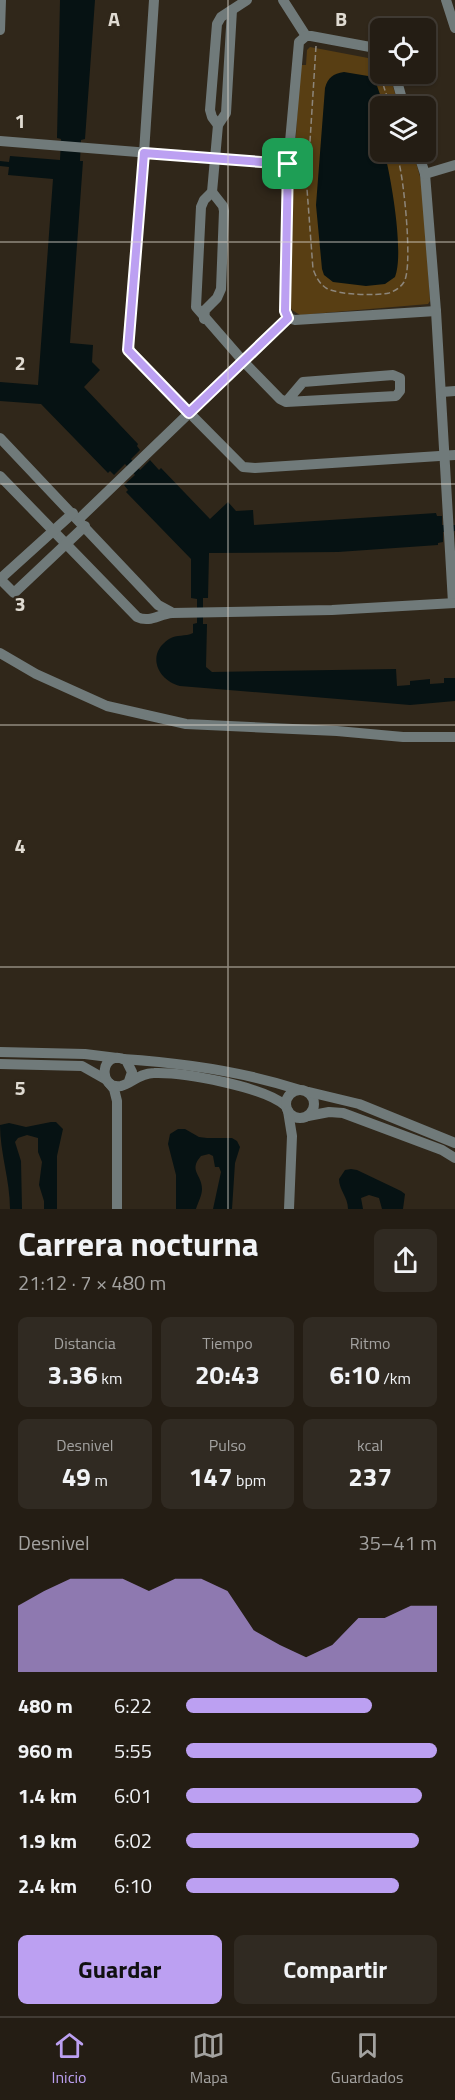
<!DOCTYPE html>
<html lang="es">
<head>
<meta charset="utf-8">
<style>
  body { margin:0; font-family:"Titillium Web",sans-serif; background:#302a22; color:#f1f3f6; height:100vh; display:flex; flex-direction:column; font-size:22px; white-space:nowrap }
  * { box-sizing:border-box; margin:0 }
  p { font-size:20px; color:#a3a2a0 }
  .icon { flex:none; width:33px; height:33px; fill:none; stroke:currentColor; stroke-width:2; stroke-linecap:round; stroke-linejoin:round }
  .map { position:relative; height:1209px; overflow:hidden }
  .drawer { display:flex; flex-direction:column; background:#241d14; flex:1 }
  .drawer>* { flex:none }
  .tools { position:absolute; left:370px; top:18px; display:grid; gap:12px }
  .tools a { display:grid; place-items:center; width:66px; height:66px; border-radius:9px; background:#241d14; box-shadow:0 2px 4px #0004,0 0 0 2px #413b34; font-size:30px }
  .pin { position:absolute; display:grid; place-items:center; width:51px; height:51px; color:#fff; margin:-26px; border-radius:12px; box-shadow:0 3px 9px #0006 }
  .round { display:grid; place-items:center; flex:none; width:63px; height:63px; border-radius:9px; background:#302a22 }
  .headline { display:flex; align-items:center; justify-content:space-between; height:102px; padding:0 18px }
  h1 { font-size:33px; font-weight:700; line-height:45px }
  .figures { display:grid; grid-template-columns:repeat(3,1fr); gap:9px; height:102px; padding:6px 18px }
  .figures div { display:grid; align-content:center; border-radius:9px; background:#302a22; text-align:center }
  .figures b { font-size:26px; font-weight:700 }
  .figures small { font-size:16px; font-weight:400 }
  .figures p { font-size:16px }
  .chart { height:168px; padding:12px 18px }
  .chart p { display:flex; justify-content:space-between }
  .chart svg { width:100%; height:108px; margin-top:6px; fill:#bca0f2; opacity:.7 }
  .cta { display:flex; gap:12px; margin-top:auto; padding:12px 18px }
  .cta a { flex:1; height:69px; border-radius:9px; background:#bca0f2; color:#111; font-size:24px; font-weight:700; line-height:69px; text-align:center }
  .cta a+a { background:#302a22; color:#f1f3f6 }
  ul { padding:0 18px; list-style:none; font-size:20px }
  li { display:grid; grid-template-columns:96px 72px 1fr; align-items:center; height:45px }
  li i { height:15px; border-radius:8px; background:#bca0f2 }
  .tabs { display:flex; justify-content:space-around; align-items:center; height:84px; border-top:2px solid #413b34; background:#241d14; font-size:16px; color:#a3a2a0 }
  .tabs a { display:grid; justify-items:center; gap:3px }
  .tabs .selected { color:#bca0f2 }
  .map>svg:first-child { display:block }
</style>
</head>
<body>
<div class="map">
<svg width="455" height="1209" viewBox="0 0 455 1209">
  <rect width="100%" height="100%" fill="#30271a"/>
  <path fill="#583e13" d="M310,47L368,58L375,68L381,67V74H389L399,106H381V152H413L423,187L430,301L428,304L300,315L292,310L290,307L294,170L300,65H306L307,50Z"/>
  <g fill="#061213">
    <path d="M60,0H95L85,139L81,140L80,161H83L70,343L93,345L92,362L100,370L84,387L138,444L137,446L140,450L131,459L140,470L150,460L159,470L161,468L210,519L228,502L236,511L253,510L254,525L436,513L437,516H442V525H455V531L443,532V542L438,543V545L338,552L209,553L208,598H203V624H207L206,667L212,672L396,669L397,686L410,685V681L430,679V684L444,683V678H455V701L410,705L180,686C157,680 146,654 169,639C177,634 185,637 193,633V624L197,623V599L191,598V559L126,492L128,490L124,485L135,475L125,464L114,475L110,471L108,473L41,404L0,401V382L38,385L53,179L8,175L9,167L0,166V161L9,162L10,156L60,160L61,139L57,138Z"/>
    <path d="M344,72L374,77L384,106H381V152H398L399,154L386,159C392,184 404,254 395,277L385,284L366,286L333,282L324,275L322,269L316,205L325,88C328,77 333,74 344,72Z"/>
    <path d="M51,1122H56L63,1129L57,1156V1209H44V1201L39,1185L42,1162L38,1152V1138L27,1135L18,1138L15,1142L21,1161L22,1209H10C10,1180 0,1153 0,1125L9,1123L26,1127Z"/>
    <path d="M178,1129H185L199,1137L207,1138H232L237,1141L240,1147L235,1163L232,1209H213L221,1172L219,1167H215L213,1156L209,1154L201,1156C188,1171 202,1174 202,1189C202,1196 198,1202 196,1209H176V1175L168,1144L170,1134Z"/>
    <path d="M351,1169L357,1170L401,1191L405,1194L403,1209H382L379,1198L369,1195L361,1198L363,1209H348C348,1197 339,1190 339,1179L345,1170Z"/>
  </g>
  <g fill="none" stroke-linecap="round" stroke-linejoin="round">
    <g stroke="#8d867b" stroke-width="1.5" stroke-dasharray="6 3" stroke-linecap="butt">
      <path d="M316,46L307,189L313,269C316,277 319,283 326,288C338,295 376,296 389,293C395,291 401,287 404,282C413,267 404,182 399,163L409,159"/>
      <path d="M375,59L390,106"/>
      <path d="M403,152L405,160"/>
    </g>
    <g stroke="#707a7a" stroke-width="10">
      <path d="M154,0L144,153L128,344L132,355L243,467L255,468L455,455"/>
      <path d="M283,0L306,36"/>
      <path d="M446,0L455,28"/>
      <path d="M232,10L226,113L218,125L212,192L204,200L201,207L196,307L243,361L280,399L286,402L396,396L400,391V378L393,375L303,382L286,402"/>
      <path d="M0,30L1,0"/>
      <path d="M381,49L311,36H306L299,42L288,164L285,311L288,318L295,320L436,311"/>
      <path d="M395,74L404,106"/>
      <path d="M218,125L212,117L210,110L217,24L221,17L247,0"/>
      <path d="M0,141L288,164"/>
      <path d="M418,152L425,174L436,311L453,603"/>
      <path d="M425,174L455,165"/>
      <path d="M204,319L205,310L217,298L221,289L224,211L223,206L212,192"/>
      <path d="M442,392L455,391"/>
      <path d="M0,438L158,605L171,612"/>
      <path d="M0,476L137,617C150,623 159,614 172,613L332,610L455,603"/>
      <path d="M79,519L288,318"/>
      <path d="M0,579L14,593L85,526"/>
      <path d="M0,579L73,513"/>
      <path d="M0,653L36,674L107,706L186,724L337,731L403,737H455"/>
      <path d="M0,1052L85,1054L117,1058"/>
      <path d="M123,1059C183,1063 242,1071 300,1090"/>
      <path d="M0,1064L82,1066L105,1079"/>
      <path d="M129,1081L132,1072L126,1060C100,1048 97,1090 121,1086C131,1084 139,1073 154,1073C184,1072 265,1087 286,1106"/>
      <path d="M109,1083L114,1089L117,1101V1209"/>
      <circle cx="300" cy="1104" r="14"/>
      <path d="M309,1092L359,1104L455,1143"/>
      <path d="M288,1111L292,1136L289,1209"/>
      <path d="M308,1116L329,1112L343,1113L442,1150L455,1158"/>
    </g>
  </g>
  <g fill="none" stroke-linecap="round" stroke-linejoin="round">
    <g stroke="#fff" stroke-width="12">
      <path id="route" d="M144,153L288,164L285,311L288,318L189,413L128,350Z"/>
    </g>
    <use href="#route" stroke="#bca0f2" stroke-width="8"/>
  </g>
  <path fill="none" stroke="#e0dbd2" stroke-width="1.5" stroke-opacity="0.55" d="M228,0V1209M0,242H455M0,484H455M0,725H455M0,967H455"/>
  <g font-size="20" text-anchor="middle" font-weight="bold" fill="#e0dbd2" stroke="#30271a" stroke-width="5" stroke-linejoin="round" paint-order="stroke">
    <text x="114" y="26">A</text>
    <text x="341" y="26">B</text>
    <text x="20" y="128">1</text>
    <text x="20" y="370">2</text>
    <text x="20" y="611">3</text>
    <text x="20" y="853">4</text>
    <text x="20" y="1095">5</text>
  </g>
</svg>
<div class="tools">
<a><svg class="icon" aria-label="locate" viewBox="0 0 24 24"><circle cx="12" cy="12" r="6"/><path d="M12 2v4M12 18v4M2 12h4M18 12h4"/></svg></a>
<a><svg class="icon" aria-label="layers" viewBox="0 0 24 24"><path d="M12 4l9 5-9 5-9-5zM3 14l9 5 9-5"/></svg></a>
</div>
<div class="pin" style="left:288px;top:164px;background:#1e9e55"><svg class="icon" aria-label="arrive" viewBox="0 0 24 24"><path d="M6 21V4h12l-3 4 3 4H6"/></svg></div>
</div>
<section class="drawer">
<div class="headline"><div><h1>Carrera nocturna</h1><p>21:12 · 7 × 480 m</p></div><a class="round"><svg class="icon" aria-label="share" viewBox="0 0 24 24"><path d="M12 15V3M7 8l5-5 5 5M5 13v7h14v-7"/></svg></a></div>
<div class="figures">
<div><p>Distancia</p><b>3.36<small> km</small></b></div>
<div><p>Tiempo</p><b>20:43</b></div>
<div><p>Ritmo</p><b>6:10<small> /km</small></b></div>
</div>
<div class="figures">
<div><p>Desnivel</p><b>49<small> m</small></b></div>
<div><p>Pulso</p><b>147<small> bpm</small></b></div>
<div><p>kcal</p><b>237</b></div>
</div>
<div class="chart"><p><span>Desnivel</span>35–41 m</p>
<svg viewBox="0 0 160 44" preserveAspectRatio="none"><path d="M0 44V17L10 11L20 6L30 6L40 6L50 11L60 6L70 6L80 11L90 27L100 33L110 38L120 33L130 22L140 22L150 17L160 17V44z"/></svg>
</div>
<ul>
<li><b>480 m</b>6:22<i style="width:74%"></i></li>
<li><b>960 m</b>5:55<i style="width:100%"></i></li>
<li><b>1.4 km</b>6:01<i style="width:94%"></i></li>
<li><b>1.9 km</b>6:02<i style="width:93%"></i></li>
<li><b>2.4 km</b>6:10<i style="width:85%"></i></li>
</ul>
<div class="cta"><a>Guardar</a><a>Compartir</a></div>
</section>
<nav class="tabs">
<a class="selected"><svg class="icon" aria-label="home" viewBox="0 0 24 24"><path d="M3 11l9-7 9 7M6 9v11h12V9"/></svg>Inicio</a>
<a><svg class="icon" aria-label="map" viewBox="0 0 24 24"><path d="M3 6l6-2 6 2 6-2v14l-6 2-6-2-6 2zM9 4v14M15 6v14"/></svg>Mapa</a>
<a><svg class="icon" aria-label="saved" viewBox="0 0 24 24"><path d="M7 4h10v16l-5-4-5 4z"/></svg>Guardados</a>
</nav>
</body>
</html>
